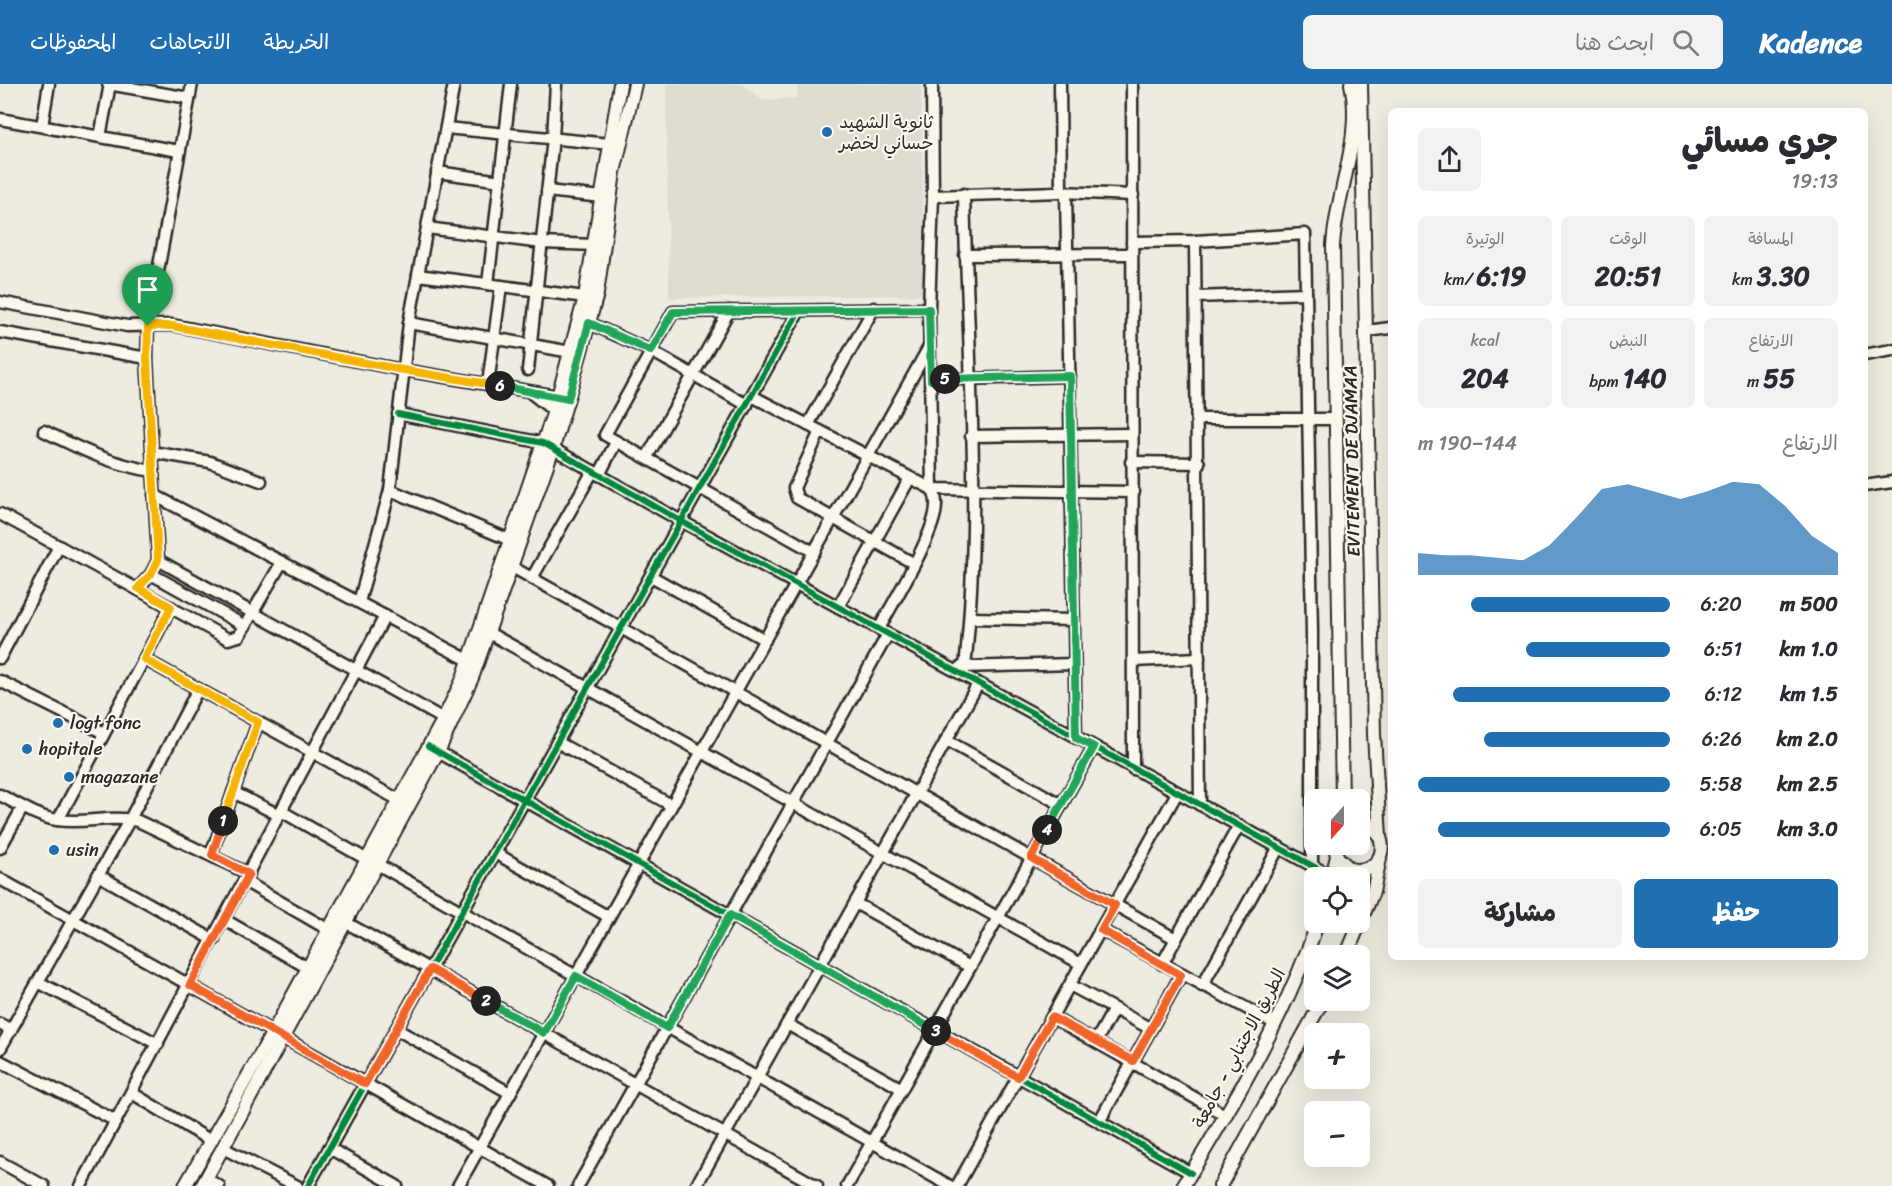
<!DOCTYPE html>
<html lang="ar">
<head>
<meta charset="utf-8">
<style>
  body { margin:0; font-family:Sriracha,"Playpen Sans Arabic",sans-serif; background:#f2f2f3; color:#2b2b33; direction:rtl; height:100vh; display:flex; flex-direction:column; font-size:22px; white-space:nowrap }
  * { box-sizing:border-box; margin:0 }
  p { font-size:20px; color:#7c7c81 }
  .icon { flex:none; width:33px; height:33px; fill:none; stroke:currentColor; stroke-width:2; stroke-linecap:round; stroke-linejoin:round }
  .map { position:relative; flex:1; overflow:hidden; direction:ltr }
  .side { position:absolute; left:1388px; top:24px; width:480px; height:852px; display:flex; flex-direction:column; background:#fff; border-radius:9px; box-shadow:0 6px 24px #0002; direction:rtl }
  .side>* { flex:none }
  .needle { width:39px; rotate:201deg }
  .tools { position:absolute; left:1304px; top:705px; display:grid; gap:12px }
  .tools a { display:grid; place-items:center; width:66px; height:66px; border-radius:9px; background:#fff; box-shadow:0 6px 24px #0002; font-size:30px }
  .pin { position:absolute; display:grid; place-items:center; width:51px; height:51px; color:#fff; margin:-62px -26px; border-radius:50% 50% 50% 0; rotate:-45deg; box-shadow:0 0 6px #0007 }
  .pin .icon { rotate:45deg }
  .km { position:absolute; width:30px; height:30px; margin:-15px; border-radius:50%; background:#222; color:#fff; font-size:16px; line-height:30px; text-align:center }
  .round { display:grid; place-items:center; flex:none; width:63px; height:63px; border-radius:9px; background:#f2f2f3 }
  .overview { display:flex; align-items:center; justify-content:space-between; height:102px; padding:0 30px }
  h1 { font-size:33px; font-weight:800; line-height:45px }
  .metrics { display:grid; grid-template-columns:repeat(3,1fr); gap:9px; height:102px; padding:6px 30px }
  .metrics div { display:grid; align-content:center; border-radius:9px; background:#f2f2f3; text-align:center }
  .metrics b { font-size:26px; font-weight:800 }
  .metrics small { font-size:16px; font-weight:400 }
  .metrics p { font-size:16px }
  .chart { height:168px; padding:12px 30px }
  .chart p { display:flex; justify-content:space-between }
  .chart svg { width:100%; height:108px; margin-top:6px; fill:#1f6fb2; opacity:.7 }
  .action { display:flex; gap:12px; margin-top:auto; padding:12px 30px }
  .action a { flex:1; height:69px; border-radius:9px; background:#1f6fb2; color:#fff; font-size:24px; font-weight:800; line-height:69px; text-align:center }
  .action a+a { background:#f2f2f3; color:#2b2b33 }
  ul { padding:0 30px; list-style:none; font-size:20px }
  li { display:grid; grid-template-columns:96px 72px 1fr; align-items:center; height:45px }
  li i { height:15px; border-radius:8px; background:#1f6fb2 }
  header { display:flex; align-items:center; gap:36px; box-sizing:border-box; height:84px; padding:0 30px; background:#1f6fb2; color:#fff }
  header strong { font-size:28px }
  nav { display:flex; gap:33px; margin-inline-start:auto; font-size:21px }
  .search { width:420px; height:54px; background:#f2f2f3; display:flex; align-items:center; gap:15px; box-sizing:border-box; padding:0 21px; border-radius:9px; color:#7c7c81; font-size:22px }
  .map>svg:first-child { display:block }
</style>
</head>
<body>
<header>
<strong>Kadence</strong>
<div class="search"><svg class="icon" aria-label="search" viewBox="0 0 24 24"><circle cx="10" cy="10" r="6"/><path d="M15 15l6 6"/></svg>ابحث هنا</div>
<nav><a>الخريطة</a><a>الاتجاهات</a><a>المحفوظات</a></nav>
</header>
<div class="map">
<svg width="1892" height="1102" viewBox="0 0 1892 1102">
  <rect width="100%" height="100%" fill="#eeebe0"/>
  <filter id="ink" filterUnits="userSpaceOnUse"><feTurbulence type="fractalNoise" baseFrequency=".0167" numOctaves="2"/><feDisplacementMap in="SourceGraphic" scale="12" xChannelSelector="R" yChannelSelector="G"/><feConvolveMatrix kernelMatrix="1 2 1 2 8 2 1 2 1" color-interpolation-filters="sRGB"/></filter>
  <g filter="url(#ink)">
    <path fill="#dedbd1" d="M666,0H742L762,16L797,14V0H921L924,211L669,214Z"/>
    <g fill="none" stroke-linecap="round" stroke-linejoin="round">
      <g stroke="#2b2b2b" stroke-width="15">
        <g id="minor">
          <path d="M108,0L189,14"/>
          <path d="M932,0L933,112L929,225L932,405L1134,408"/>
          <path d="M1060,0L1061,108"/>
          <path d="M1132,0L1133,685"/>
          <path d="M0,35L179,67"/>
          <path d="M42,42L49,0"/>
          <path d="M446,44L610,60"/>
          <path d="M100,53L110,0"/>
          <path d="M437,88L501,97"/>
          <path d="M547,107L602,113"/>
          <path d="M1066,108L1076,654"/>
          <path d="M964,110C968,267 982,427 965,583"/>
          <path d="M933,112L1061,108L1133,111"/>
          <path d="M427,144L542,159L595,161"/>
          <path d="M1195,157L1200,721"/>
          <path d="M1132,158L1195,157L1305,150L1312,548V782"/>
          <path d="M965,171L1131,170"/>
          <path d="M418,191L585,213"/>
          <path d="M488,200L511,0"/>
          <path d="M1196,213L1306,209"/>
          <path d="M0,218L127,242L172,241L403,286L558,312"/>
          <path d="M409,239L571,268"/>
          <path d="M589,239L651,267L747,321"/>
          <path d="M1367,247L1390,244"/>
          <path d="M0,248L147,274"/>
          <path d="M1864,271L1892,266"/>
          <path d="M528,286L553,54L556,0"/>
          <path d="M931,296L1070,292"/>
          <path d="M488,300L501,202"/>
          <path d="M530,308L554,327"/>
          <path d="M752,312L932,405C934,409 936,414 936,419C938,446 893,518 879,545"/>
          <path d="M398,330L543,359L681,437L1331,792"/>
          <path d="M1198,335H1335"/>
          <path d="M808,341L874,224"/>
          <path d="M44,347C80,365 113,381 153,387"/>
          <path d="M820,347L794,404L797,414L913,479"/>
          <path d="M971,352L1131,350"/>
          <path d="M152,368L210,378L261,397"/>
          <path d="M647,373L729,227"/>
          <path d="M1131,378L1199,379"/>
          <path d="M599,391L616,358"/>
          <path d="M1864,402L1892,398"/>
          <path d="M390,406L510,456"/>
          <path d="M154,411L474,579"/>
          <path d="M0,430L228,555L239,552L282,478"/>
          <path d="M814,468L605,351L673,228L929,225"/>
          <path d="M158,476L449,638"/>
          <path d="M512,483L1176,855"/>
          <path d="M151,490L245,542"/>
          <path d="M651,492L765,556"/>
          <path d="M532,494L593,387"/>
          <path d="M138,504L151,490L158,476L147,274L148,242L192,0"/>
          <path d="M359,518L390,406L409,239L454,0"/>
          <path d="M838,523L910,394"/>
          <path d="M970,534L1073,536"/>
          <path d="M489,549L1081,880"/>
          <path d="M0,574L59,462"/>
          <path d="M144,575L171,523"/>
          <path d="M1133,577L1199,574"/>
          <path d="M961,583L1074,580"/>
          <path d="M0,597L104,649"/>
          <path d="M946,656L1062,721"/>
          <path d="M557,658L671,721"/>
          <path d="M431,664L1191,1089"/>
          <path d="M233,708L279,731"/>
          <path d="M0,711C18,720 37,733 57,736C84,740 111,731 138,737L249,790"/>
          <path d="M281,727L366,775"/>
          <path d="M58,736L144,575L399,716"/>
          <path d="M0,764L23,723"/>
          <path d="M495,769L609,833"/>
          <path d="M211,771L258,638"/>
          <path d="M377,780L950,1102"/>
          <path d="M98,791L214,856"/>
          <path d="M0,795L548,1102"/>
          <path d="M246,798L329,846"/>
          <path d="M855,819L970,883"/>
          <path d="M225,836L308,884"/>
          <path d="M345,838L817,1102"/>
          <path d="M1101,846L1274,939"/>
          <path d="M1162,880L1238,743"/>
          <path d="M38,898L158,960"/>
          <path d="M1070,901L1151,945"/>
          <path d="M1202,902L1279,763"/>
          <path d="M1052,933L1225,1031"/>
          <path d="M0,940L11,946"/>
          <path d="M787,940L902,1005"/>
          <path d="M396,945L510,1009"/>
          <path d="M1096,957L1114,925"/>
          <path d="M0,965L130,735L198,605"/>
          <path d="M0,977L116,1037"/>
          <path d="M132,1009L211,1057"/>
          <path d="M1099,1038L1181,891"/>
          <path d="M223,1064L297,1102"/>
          <path d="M329,1064L397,1102"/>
          <path d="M0,1078L44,1102"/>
          <path d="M206,1095L219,1102"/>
          <path d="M81,1102L385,532"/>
          <path d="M308,1102L799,227"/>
          <path d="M458,1102L929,263"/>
          <path d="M578,1102L888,550"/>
          <path d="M696,1102L978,600"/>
          <path d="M847,1102L1094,663"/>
          <path d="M957,1102L1177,709"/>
        </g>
      </g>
      <g stroke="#2b2b2b" stroke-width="16">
        <g id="major">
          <path d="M1361,0L1374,650L1380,753"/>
          <path d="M1342,716L1333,162C1336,107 1363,55 1351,0"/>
          <path d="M1335,760L1337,773L1350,785C1387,793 1394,744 1359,739"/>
          <path d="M1331,794L1337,773"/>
          <path d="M1346,872L1373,808L1380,774"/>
          <path d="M185,1102L273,948L443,636L462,597L554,327L585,213L620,0"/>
          <path d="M202,1102L438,668L472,594L553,364L568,314L597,210L614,88L635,0"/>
          <path d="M1183,1102C1234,1019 1286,931 1318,838"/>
          <path d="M1220,1102L1323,916"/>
        </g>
      </g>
      <use href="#minor" stroke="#fbf7ec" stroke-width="10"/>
      <use href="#major" stroke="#fbf7ec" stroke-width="12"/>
      <g stroke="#fbf7ec" stroke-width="10">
        <g id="cycleway">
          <path d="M398,330L543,359L681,437L1331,792"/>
          <path d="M428,662L1191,1089"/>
          <path d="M308,1102L799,227"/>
        </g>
      </g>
      <use href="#cycleway" stroke="#00873e" stroke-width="6"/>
    </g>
  </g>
  <g fill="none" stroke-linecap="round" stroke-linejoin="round" filter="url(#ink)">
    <g stroke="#fff" stroke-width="12">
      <path id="split-1" d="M148,242L147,274L158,476L151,490L138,504L171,523L144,575L258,638L223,737"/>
    </g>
    <g stroke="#fff" stroke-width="12">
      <path id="split-2" d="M223,737L212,771L249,790L190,901L365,1000L430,885L486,917"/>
    </g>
    <g stroke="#fff" stroke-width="12">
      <path id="split-3" d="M486,917L544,949L576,892L667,944L730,831L936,947"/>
    </g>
    <g stroke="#fff" stroke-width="12">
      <path id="split-4" d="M936,947L1018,993L1052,933L1133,977L1181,891L1101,846L1115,821L1031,774L1047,746"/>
    </g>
    <g stroke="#fff" stroke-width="12">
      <path id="split-5" d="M945,295L1070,292L1076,654L1094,663L1047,746"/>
    </g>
    <g stroke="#fff" stroke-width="12">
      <path id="split-6" d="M500,302L568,315L589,239L651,267L673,228L929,225L931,296L945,295"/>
    </g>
    <g stroke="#fff" stroke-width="12">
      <path id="split-7" d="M148,242H172L403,286L500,302"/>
    </g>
    <use href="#split-1" stroke="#f5b400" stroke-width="8"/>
    <use href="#split-2" stroke="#f0652b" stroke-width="8"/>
    <use href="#split-3" stroke="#22a559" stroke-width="8"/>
    <use href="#split-4" stroke="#f0652b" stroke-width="8"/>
    <use href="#split-5" stroke="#22a559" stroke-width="8"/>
    <use href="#split-6" stroke="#22a559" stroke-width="8"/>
    <use href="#split-7" stroke="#f5b400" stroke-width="8"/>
  </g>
  <g fill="#1f6fb2" stroke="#fbf7ec" stroke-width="2">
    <circle cx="827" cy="48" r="6"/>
    <circle cx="58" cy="639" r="6"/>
    <circle cx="27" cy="665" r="6"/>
    <circle cx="69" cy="693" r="6"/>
    <circle cx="54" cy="766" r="6"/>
  </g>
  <g text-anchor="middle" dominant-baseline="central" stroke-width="4.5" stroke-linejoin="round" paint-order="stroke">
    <g font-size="18" fill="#2b2b2b" stroke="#fbf7ec" text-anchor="start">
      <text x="839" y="38">ثانوية الشهيد<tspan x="839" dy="21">حساني لخضر</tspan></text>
      <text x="70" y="639">logt fonc</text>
      <text x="39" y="665">hopitale</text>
      <text x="81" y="693">magazane</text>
      <text x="66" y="766">usin</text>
    </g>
    <g font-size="18" fill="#2b2b2b" stroke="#fbf7ec">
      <text transform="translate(1352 377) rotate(-91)">EVITEMENT DE DJAMAA</text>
      <text transform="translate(1239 964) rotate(-62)">الطريق الاجتنابي - جامعة</text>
    </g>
  </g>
</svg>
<div class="tools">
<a><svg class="needle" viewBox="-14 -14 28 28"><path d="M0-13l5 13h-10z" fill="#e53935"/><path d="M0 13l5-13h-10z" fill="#7c7c81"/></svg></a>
<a><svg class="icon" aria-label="locate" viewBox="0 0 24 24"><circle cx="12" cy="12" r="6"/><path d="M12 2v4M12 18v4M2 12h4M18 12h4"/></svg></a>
<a><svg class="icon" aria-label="layers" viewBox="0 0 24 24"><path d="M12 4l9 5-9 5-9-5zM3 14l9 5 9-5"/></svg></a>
<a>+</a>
<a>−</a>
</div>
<div class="pin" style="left:148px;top:242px;background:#1e9e55"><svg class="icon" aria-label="arrive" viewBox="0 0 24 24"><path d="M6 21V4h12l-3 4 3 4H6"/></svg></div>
<b class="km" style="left:223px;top:737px">1</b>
<b class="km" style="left:486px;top:917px">2</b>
<b class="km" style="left:936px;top:947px">3</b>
<b class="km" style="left:1047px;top:746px">4</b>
<b class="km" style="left:945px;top:295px">5</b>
<b class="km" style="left:500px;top:302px">6</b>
<section class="side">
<div class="overview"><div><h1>جري مسائي</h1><p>19:13</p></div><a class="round"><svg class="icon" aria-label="share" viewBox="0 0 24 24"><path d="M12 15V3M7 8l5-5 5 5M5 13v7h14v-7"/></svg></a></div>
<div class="metrics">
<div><p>المسافة</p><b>3.30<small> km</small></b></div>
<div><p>الوقت</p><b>20:51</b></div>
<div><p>الوتيرة</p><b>6:19<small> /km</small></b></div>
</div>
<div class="metrics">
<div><p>الارتفاع</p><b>55<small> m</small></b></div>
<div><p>النبض</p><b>140<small> bpm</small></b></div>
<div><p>kcal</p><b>204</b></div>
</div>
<div class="chart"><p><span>الارتفاع</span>144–190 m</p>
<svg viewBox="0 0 160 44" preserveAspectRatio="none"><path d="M0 44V35L10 36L20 36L30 37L40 38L50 32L60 21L70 9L80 7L90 10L100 13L110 10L120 6L130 7L140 16L150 28L160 35V44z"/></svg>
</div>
<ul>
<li><b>500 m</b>6:20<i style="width:79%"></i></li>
<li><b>1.0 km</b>6:51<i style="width:57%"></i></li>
<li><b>1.5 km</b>6:12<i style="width:86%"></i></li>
<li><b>2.0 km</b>6:26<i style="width:74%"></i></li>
<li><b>2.5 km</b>5:58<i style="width:100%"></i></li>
<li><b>3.0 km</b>6:05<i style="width:92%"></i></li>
</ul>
<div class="action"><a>حفظ</a><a>مشاركة</a></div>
</section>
</div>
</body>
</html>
